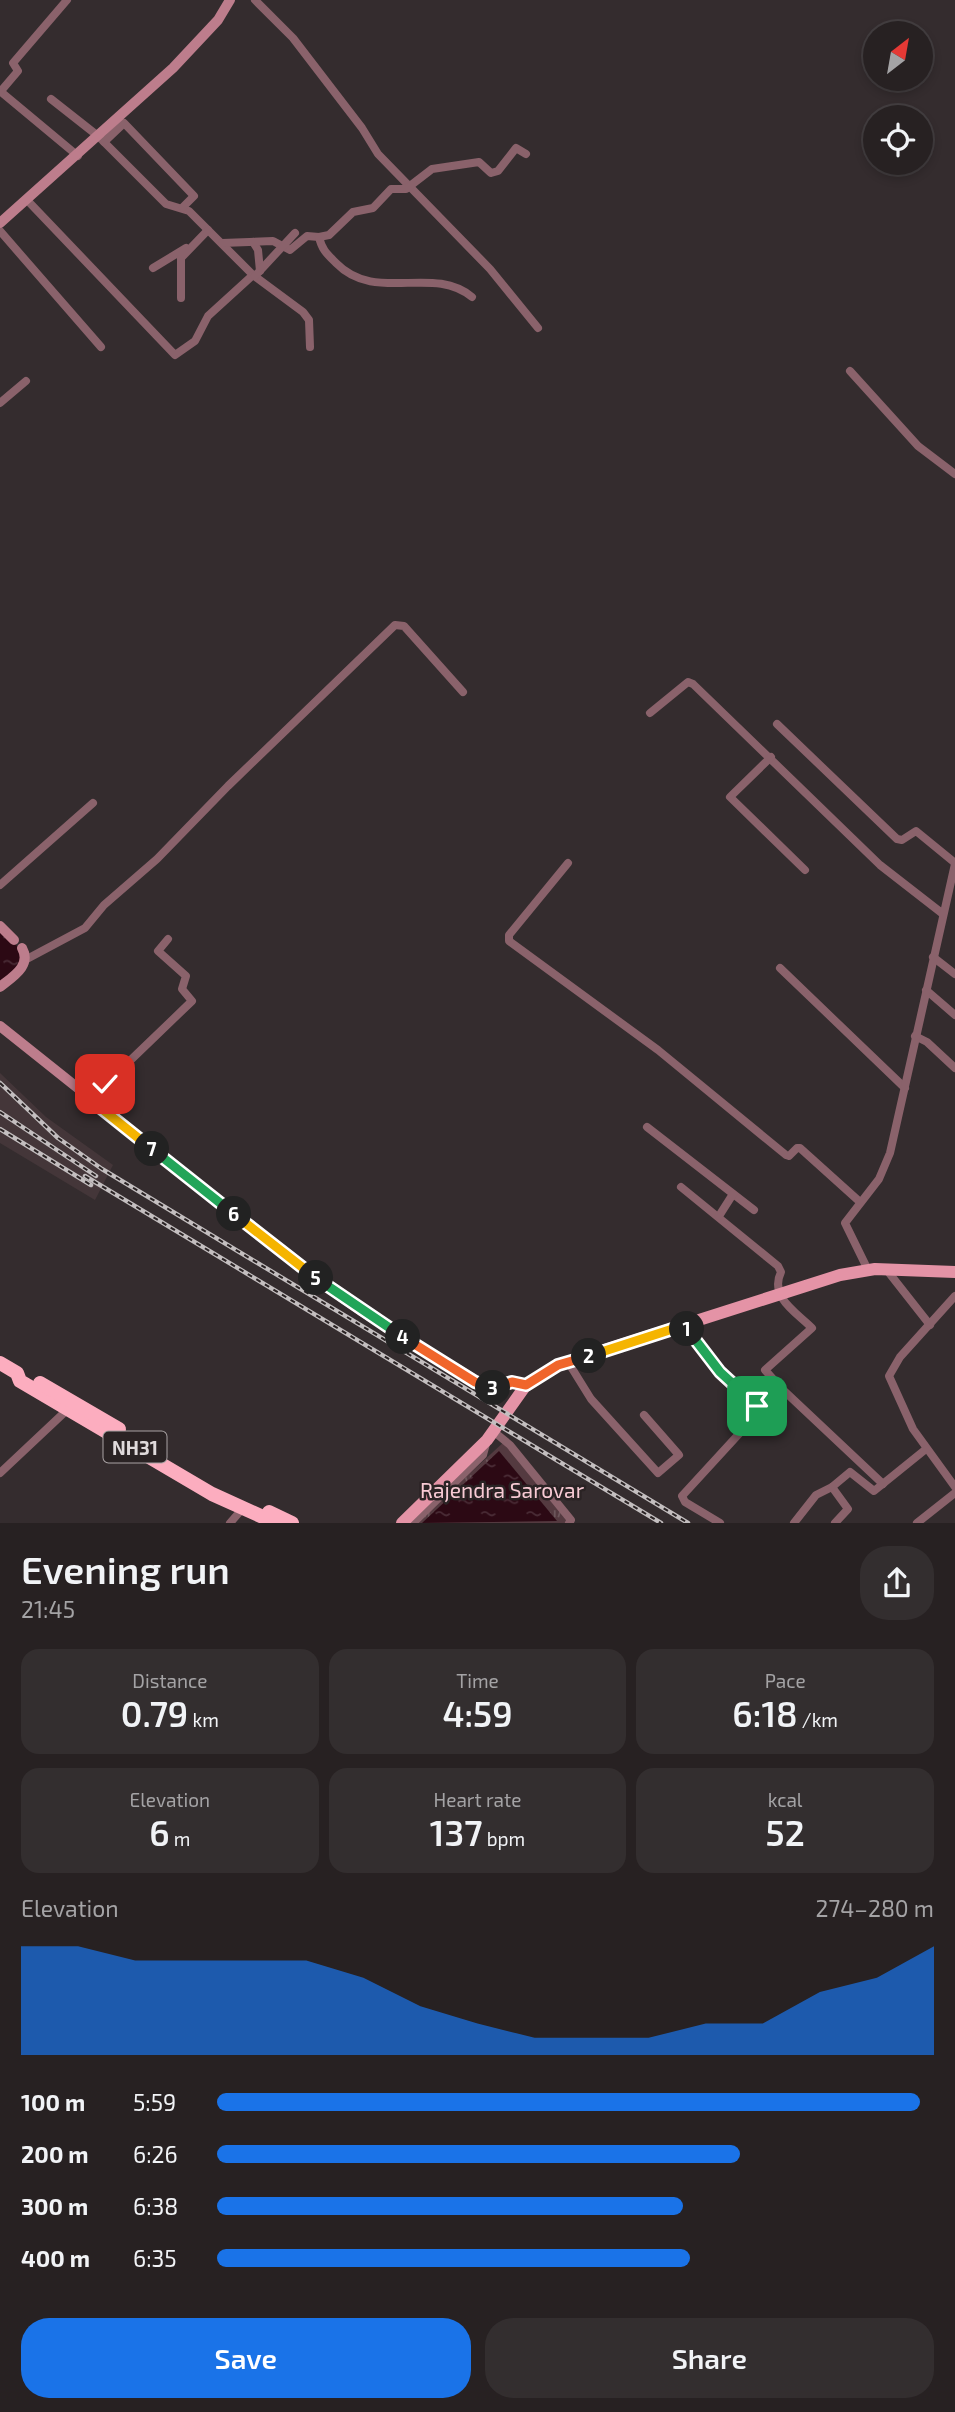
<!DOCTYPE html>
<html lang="en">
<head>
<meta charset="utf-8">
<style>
  body { margin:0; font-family:"Exo 2",sans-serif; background:#332e2f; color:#f1f3f6; height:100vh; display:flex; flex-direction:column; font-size:26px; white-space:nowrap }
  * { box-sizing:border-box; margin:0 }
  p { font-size:23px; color:#a4a3a5 }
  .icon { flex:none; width:38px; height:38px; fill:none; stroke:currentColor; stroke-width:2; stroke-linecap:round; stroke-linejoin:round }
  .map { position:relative; height:1523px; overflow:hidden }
  .drawer { display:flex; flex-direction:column; background:#272122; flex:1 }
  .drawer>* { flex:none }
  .needle { width:46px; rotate:31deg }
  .controls { position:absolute; left:863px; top:21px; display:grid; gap:14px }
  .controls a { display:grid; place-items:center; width:70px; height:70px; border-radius:50%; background:#272122; box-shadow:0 4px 10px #0003,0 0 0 2px #433e40; font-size:35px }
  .pin { position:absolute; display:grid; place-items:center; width:60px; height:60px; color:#fff; margin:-30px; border-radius:14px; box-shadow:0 4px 10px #0006 }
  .km { position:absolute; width:35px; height:35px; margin:-18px; border-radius:50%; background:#222; color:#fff; font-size:19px; line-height:35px; text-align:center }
  .round { display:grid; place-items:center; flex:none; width:74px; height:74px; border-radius:28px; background:#332e2f }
  .overview { display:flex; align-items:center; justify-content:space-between; height:119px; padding:0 21px }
  h1 { font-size:38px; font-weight:600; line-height:52px }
  .figures { display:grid; grid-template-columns:repeat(3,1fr); gap:10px; height:119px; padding:7px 21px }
  .figures div { display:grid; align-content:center; border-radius:18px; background:#332e2f; text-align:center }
  .figures b { font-size:35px; font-weight:600 }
  .figures small { font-size:19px; font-weight:400 }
  .figures p { font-size:19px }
  .chart { height:196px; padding:14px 21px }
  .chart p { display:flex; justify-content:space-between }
  .chart svg { width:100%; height:126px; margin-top:7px; fill:#1a73e8; opacity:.7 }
  .primary-button { display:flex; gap:14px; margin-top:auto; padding:14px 21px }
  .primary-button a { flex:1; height:80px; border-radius:28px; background:#1a73e8; color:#fff; font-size:28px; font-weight:600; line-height:80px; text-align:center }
  .primary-button a+a { background:#332e2f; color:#f1f3f6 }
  ul { padding:0 21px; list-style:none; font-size:23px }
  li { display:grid; grid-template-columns:112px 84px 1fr; align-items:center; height:52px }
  li i { height:18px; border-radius:9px; background:#1a73e8 }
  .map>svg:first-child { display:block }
</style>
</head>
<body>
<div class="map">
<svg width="955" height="1523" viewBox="0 0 955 1523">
  <defs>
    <pattern id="grass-tufts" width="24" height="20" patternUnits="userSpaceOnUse" patternTransform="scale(1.75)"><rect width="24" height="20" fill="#543a40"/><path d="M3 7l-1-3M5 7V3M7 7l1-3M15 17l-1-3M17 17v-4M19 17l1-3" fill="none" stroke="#6c565b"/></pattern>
    <pattern id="water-ripples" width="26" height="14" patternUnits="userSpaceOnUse" patternTransform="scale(1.75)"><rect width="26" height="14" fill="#2c0914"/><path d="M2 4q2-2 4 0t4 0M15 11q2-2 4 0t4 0" fill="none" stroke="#4a2c36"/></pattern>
  </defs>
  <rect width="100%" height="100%" fill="#342c2e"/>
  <path fill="#443639" d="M0,1073L46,1117L113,1165L95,1200L0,1143Z"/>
  <path fill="url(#grass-tufts)" d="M505,1441L572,1523H416Z"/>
  <g fill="url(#water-ripples)">
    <path d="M0,929L22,951L23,962L0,984Z"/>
    <path d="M499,1451L557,1521L422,1523Z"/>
  </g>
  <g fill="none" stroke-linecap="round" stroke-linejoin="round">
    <g stroke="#8a626b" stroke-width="8">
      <path d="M255,0L293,38L362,128L378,154L490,269L538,328"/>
      <path d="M0,91L78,156"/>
      <path d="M1,91L18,71L13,63L67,0"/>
      <path d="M51,99L98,136L166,204L189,211L253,275L303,312L309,320L310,347"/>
      <path d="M104,142L124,123L194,196L183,207"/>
      <path d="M27,200L175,355L195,341L208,316L253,275"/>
      <path d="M0,231L101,347"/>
      <path d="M253,242L258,250L260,271"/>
      <path d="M222,243L273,241L290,250L307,236L319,237"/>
      <path d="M153,268L186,248"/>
      <path d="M255,276L295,233"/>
      <path d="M472,297C432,264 376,304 336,263C327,254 322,250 319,237L329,235L353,212L373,208L391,189H406L432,169L479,162L491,173L498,171L516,148L526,154"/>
      <path d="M181,298V258L208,230"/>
      <path d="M850,371L918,446L955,474"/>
      <path d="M0,403L26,381"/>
      <path d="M650,713L688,682L693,684L880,865L943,914"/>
      <path d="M777,724L897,839L902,840L916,831L955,863"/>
      <path d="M771,757L730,797L805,870"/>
      <path d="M568,863L509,935V941L658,1050L786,1155L789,1156L797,1148H800L860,1202"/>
      <path d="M0,885L93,803"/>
      <path d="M933,957L955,974"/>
      <path d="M25,960L85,928L104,905L157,859L228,786L395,625L404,626L463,692"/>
      <path d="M780,968L905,1088"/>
      <path d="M926,990L955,1015"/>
      <path d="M915,1036L927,1042L955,1068"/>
      <path d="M92,1102L112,1078L192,1001L182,989L186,976L158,951L168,939"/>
      <path d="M647,1127L754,1210"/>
      <path d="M681,1187L778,1266L781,1272C769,1297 796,1312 812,1328L765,1370L781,1388L682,1496L685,1502L720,1523"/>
      <path d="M719,1216L733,1194"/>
      <path d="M886,1269L930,1325"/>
      <path d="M868,1270L845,1223L879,1179L890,1153L955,864"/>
      <path d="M955,1296L900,1357L889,1376L913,1429L955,1487"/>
      <path d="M685,1326L720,1372L757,1406"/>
      <path d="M568,1362L591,1399L658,1473L679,1455L644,1415"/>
      <path d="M781,1388L883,1484"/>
      <path d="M493,1431L510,1445L571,1520L569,1523"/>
      <path d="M0,1473L67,1410"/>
      <path d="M230,1523L243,1508"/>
      <path d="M413,1523L483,1455L486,1444"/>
      <path d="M794,1523L816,1495L832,1487"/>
      <path d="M835,1523L848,1509L832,1487L850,1472L874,1491L926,1449"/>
      <path d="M917,1523L955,1493"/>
    </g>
    <g stroke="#bd7d8c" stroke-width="10">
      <path d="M0,223L173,68L218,20L230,0"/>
      <path d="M0,926L14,940"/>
      <path d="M0,987C12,977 32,966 22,948"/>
      <path d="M0,1026L326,1286L361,1311L487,1387C501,1389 511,1379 526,1385"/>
    </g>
    <path stroke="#e493a6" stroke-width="12" d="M402,1523L487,1440L526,1385L558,1365L840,1275L875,1269L955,1272"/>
    <g stroke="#fcadbf" stroke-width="14">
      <path d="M0,1363L17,1373L20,1381L212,1494L276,1523"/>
      <path d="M40,1383L119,1429"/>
      <path d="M269,1512L292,1523"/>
    </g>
    <g stroke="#c3bebf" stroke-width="4.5">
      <g id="rail">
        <path d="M0,1083L58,1138L102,1169L688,1523"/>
        <path d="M0,1112L96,1176"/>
        <path d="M0,1129L91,1185"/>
        <path d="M85,1176L661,1523"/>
      </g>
    </g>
    <use href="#rail" stroke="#2a2324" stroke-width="2" stroke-dasharray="5" stroke-linecap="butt"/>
  </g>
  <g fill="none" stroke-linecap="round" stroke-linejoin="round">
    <g stroke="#fff" stroke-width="14">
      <path id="split-1" d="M687,1329L720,1372L757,1406"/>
    </g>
    <g stroke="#fff" stroke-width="14">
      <path id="split-2" d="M589,1356L685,1325L687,1329"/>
    </g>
    <g stroke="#fff" stroke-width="14">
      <path id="split-3" d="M493,1388L512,1382L526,1385L558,1365L589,1356"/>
    </g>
    <g stroke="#fff" stroke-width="14">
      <path id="split-4" d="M403,1337L475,1382L493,1388"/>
    </g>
    <g stroke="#fff" stroke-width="14">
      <path id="split-5" d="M316,1278L403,1337"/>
    </g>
    <g stroke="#fff" stroke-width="14">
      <path id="split-6" d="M234,1214L316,1278"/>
    </g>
    <g stroke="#fff" stroke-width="14">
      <path id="split-7" d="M152,1149L234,1214"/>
    </g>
    <g stroke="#fff" stroke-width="14">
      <path id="split-8" d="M105,1084L92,1101L152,1149"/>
    </g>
    <use href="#split-1" stroke="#22a559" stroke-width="9"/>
    <use href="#split-2" stroke="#f5b400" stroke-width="9"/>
    <use href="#split-3" stroke="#f0652b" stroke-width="9"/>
    <use href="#split-4" stroke="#f0652b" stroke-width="9"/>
    <use href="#split-5" stroke="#22a559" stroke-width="9"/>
    <use href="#split-6" stroke="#f5b400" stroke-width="9"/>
    <use href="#split-7" stroke="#22a559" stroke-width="9"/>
    <use href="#split-8" stroke="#f5b400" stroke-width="9"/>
  </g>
  <g text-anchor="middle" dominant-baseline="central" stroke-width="5" stroke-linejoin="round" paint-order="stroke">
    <rect fill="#2a2324" stroke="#a9a3a4" stroke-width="2" x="103.5" y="1431.5" width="63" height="31" rx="5"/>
    <g font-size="19" font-weight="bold" fill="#dfdadb">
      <text x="135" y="1447">NH31</text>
    </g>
    <g font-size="21" fill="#f8cad4" stroke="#2a2324">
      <text x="502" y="1489">Rajendra Sarovar</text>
    </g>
  </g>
</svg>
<div class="controls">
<a><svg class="needle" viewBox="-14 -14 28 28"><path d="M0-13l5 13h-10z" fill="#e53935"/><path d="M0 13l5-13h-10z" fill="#a4a3a5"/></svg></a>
<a><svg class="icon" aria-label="locate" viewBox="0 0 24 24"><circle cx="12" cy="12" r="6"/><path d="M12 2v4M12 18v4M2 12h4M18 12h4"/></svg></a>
</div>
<div class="pin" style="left:757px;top:1406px;background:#1e9e55"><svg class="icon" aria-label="arrive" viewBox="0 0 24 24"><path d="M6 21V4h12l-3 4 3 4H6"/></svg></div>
<div class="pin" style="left:105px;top:1084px;background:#d93025"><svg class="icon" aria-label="check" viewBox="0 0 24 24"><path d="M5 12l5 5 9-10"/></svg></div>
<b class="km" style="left:687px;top:1329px">1</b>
<b class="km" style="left:589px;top:1356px">2</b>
<b class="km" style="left:493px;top:1388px">3</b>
<b class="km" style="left:403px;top:1337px">4</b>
<b class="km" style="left:316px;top:1278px">5</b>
<b class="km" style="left:234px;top:1214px">6</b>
<b class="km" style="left:152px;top:1149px">7</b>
</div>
<section class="drawer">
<div class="overview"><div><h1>Evening run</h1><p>21:45</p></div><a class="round"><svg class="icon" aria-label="share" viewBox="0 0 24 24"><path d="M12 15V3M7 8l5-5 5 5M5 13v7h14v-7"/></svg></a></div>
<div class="figures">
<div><p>Distance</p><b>0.79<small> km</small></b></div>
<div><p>Time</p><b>4:59</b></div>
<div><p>Pace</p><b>6:18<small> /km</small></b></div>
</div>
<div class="figures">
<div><p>Elevation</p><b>6<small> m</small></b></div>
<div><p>Heart rate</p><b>137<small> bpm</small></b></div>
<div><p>kcal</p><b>52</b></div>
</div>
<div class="chart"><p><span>Elevation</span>274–280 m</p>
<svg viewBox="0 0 160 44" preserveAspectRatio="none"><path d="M0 44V6L10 6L20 11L30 11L40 11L50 11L60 17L70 27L80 33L90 38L100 38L110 38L120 33L130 33L140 22L150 17L160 6V44z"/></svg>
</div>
<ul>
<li><b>100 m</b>5:59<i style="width:98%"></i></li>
<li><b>200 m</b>6:26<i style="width:73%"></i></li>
<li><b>300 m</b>6:38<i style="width:65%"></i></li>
<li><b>400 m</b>6:35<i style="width:66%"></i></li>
</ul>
<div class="primary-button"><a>Save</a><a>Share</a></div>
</section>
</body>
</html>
